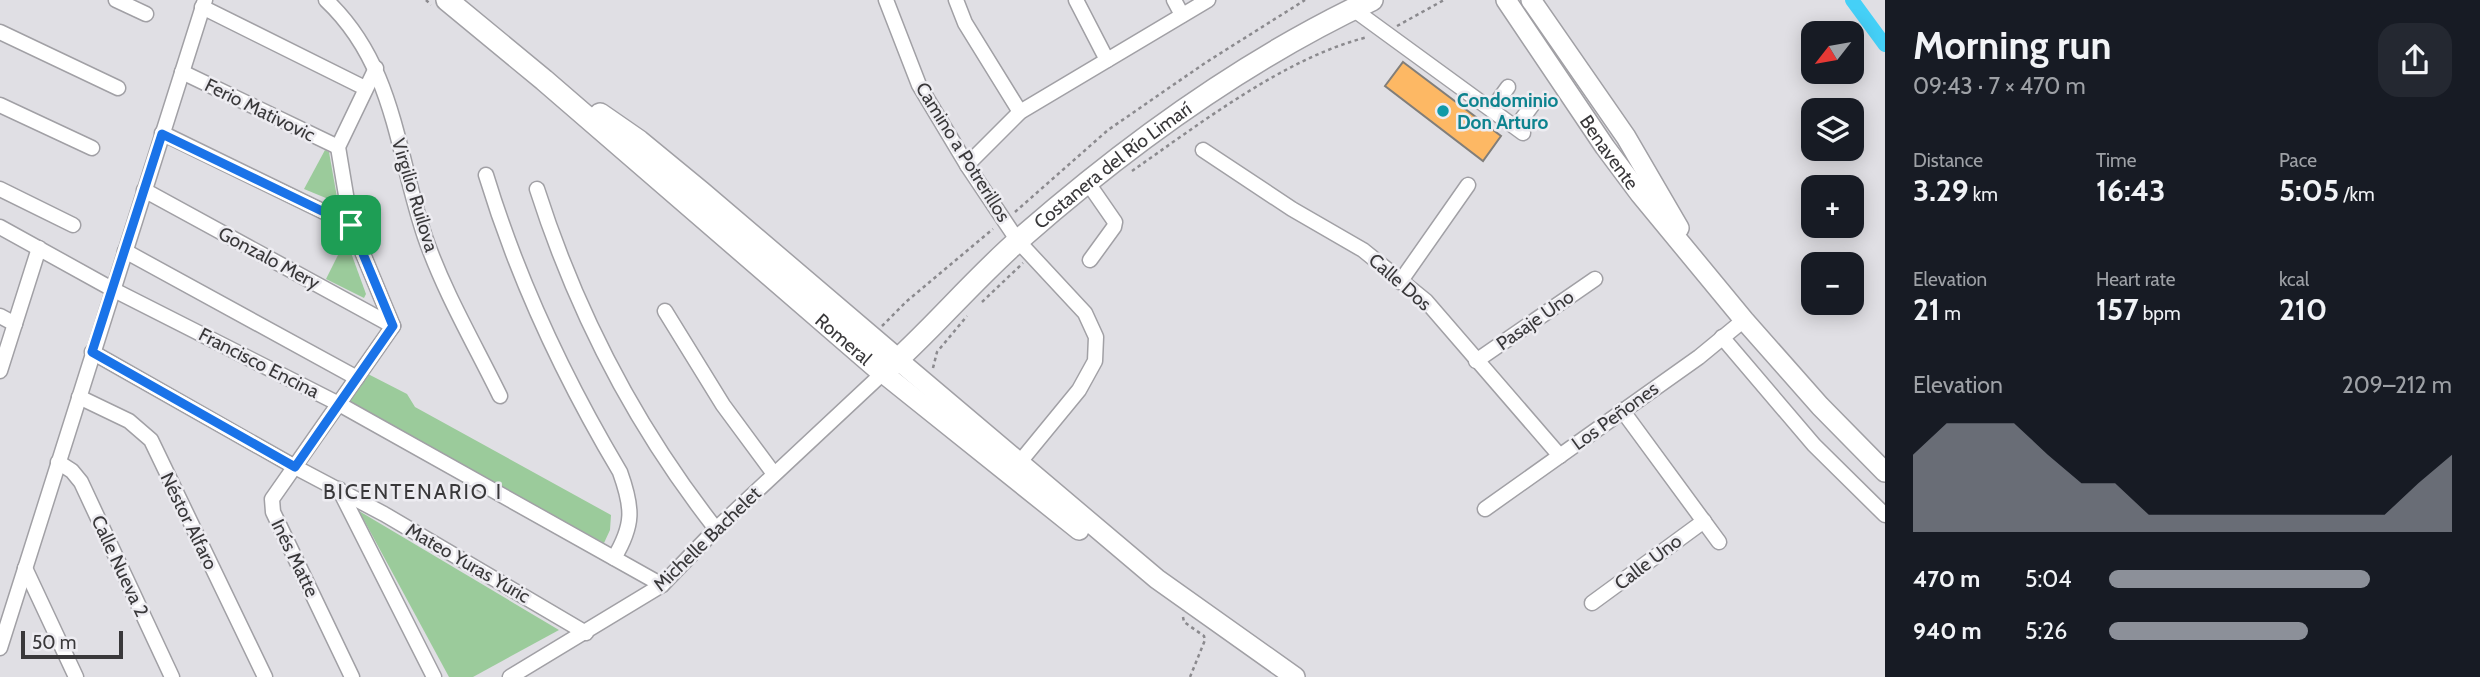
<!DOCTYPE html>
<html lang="en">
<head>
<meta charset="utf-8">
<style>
  body { margin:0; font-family:Cabin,sans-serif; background:#242831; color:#f1f3f6; height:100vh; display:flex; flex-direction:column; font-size:26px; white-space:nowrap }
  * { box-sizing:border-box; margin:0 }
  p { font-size:23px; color:#9ea1a6 }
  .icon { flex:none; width:38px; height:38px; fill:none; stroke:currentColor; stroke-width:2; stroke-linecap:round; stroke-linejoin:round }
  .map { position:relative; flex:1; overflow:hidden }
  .sheet { display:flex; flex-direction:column; background:#171b24; width:595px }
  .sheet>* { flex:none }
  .needle { width:46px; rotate:239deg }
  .controls { position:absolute; left:1801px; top:21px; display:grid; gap:14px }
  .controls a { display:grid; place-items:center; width:63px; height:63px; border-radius:14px; background:#171b24; box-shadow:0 4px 18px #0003; font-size:35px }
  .scale { position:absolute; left:21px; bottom:18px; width:102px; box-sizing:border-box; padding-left:7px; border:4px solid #39383a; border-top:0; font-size:19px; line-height:24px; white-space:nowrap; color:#39383a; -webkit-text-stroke:5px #edecf1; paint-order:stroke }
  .pin { position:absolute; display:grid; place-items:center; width:60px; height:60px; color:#fff; margin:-30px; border-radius:14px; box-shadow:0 4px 10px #0006 }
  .round { display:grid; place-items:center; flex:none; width:74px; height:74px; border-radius:21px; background:#242831 }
  .summary { display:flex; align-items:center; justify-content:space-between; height:119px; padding:0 28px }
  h1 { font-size:38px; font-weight:800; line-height:52px }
  .stats { display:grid; grid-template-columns:repeat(3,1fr); gap:10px; height:119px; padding:7px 28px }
  .stats div { display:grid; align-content:center }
  .stats b { font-size:30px; font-weight:800 }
  .stats small { font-size:19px; font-weight:400 }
  .stats p { font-size:19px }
  .chart { height:196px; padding:14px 28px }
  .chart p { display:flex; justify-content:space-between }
  .chart svg { width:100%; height:126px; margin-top:7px; fill:#8c9099; opacity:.7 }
  ul { padding:0 28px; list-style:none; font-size:23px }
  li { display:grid; grid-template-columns:112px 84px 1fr; align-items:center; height:52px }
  li i { height:18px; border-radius:9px; background:#8c9099 }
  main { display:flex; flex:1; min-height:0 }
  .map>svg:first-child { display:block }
</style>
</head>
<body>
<main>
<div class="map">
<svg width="1885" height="677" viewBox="0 0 1885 677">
  <rect width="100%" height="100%" fill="#e0dfe4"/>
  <g fill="#9bcb9b">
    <path d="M325,150L329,152L338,203L304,189Z"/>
    <path d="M346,239L366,294L364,298L326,279Z"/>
    <path d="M368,374L407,394L415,407L611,515L610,530L604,543L348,404Z"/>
    <path d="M359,511L559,630L473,677H449Z"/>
  </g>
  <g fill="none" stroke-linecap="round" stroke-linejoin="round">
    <path stroke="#45d0f7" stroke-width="14" d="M1852,0L1885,45"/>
  </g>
  <path fill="#fdb864" stroke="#817e7a" stroke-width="2" d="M1403,62L1501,136L1483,161L1385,86Z"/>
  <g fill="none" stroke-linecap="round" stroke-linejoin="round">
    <g stroke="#a1a0a5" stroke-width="17">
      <g id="minor">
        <path d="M116,0L146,14"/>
        <path d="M326,0C395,65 396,152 425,237C444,292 474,343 500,396"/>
        <path d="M886,0L919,85L967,165L1018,241L1085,313L1096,337L1095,361L1079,390L1019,463"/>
        <path d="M956,0L965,23L1020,112"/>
        <path d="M1076,0L1107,60"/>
        <path d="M1174,0L1182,15"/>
        <path d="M202,7L365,88"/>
        <path d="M1353,9L1523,133"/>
        <path d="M0,32L118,88"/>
        <path d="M182,72L338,147"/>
        <path d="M0,105L92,148"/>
        <path d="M1492,109L1508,87"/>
        <path d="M1516,127L1533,104"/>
        <path d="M162,133L351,225"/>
        <path d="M1203,150L1292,209L1363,250L1426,301L1560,456"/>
        <path d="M967,165L1020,112L1208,0"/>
        <path d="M486,175C518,280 564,378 620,472C633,508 634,525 614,558"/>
        <path d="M1088,183L1115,222L1114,227L1090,260"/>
        <path d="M0,189L73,225"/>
        <path d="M537,189C577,314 635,426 716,529"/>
        <path d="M144,190L393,326"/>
        <path d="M0,227L112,289L339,404L662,585"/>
        <path d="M125,251L357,378"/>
        <path d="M1400,282L1468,185"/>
        <path d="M665,311L723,405L774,474"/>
        <path d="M0,316L15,324"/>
        <path d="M1722,337L1814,445L1885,515"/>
        <path d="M92,352L295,467L384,514L586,633"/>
        <path d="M1476,361L1595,279"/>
        <path d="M0,371L39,248"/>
        <path d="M79,397L129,421L151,440L265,677"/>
        <path d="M1622,410L1719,542"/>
        <path d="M58,462L72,471L81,482L172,677"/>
        <path d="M339,489L434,677"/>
        <path d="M1485,509L1699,357L1744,320"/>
        <path d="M25,568L76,677"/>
        <path d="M1592,603L1704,521"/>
        <path d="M0,648L205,0"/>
        <path d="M352,677L273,512L272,499L393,326L351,225L338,147L376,68"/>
        <path d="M510,677L662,585L716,529L883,373"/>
      </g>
    </g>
    <g stroke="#a1a0a5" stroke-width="22">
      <g id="major">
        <path id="s1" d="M1506,0L1605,147L1640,194L1744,320L1820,406L1885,472"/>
        <path d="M1531,0L1626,137L1679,228"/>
        <path d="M898,360L1157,579L1295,677"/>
        <path d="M883,373L1079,530"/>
      </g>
    </g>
    <g stroke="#a1a0a5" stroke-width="24">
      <g id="highway">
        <path id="s2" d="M447,0L544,80L883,373C931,331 972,281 1020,239C1126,146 1244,60 1372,0"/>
        <path d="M600,114L639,141L701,192L898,360"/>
      </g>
    </g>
    <g stroke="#8b8a8e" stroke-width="2.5" stroke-dasharray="3.5 3.5" stroke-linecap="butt">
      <path d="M426,0L431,5"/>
      <path d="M1397,26L1444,0"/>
      <path d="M1132,171C1201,123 1286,57 1368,37"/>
      <path d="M1015,212L1108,130L1205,63L1305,0"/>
      <path d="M982,302L1023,263"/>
      <path d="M882,326L907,301L993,229"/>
      <path d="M933,368L937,352L967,316"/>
      <path d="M1183,617L1184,622L1204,636L1205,640L1190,677"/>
    </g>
    <use href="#minor" stroke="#fff" stroke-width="14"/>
    <use href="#major" stroke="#fff" stroke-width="19"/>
    <use href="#highway" stroke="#fff" stroke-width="21"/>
  </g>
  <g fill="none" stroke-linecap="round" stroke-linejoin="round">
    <g stroke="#fff" stroke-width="14">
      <path id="route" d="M162,134L351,225L393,326L295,467L92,352Z"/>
    </g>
    <use href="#route" stroke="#1a73e8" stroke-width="9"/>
  </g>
  <circle fill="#0f9aa8" stroke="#edecf1" stroke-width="2.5" cx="1443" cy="111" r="7"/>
  <g text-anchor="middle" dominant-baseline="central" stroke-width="5" stroke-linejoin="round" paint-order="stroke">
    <g font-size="19" font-weight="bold" fill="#0d838f" stroke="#edecf1" text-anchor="start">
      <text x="1457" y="100">Condominio<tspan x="1457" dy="22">Don Arturo</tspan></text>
    </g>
    <g font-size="19" fill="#39383a" stroke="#edecf1">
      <text transform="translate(260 110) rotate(26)">Ferio Mativovic</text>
      <text transform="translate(963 152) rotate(58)">Camino a Potrerillos</text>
      <text stroke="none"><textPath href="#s1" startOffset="184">Benavente</textPath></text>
      <text stroke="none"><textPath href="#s2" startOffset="884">Costanera del Río Limarí</textPath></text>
      <text transform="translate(415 195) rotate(73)">Virgilio Ruilova</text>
      <text transform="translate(269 258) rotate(28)">Gonzalo Mery</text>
      <text transform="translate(1400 282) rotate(41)">Calle Dos</text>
      <text transform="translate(1535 320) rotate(-35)">Pasaje Uno</text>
      <text stroke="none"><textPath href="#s2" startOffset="522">Romeral</textPath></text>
      <text transform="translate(259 363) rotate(27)">Francisco Encina</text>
      <text transform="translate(1615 416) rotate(-36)">Los Peñones</text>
      <text transform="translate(189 521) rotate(64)">Néstor Alfaro</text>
      <text transform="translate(707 539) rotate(-44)">Michelle Bachelet</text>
      <text transform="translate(295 558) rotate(64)">Inés Matte</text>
      <text transform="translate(1648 562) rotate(-37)">Calle Uno</text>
      <text transform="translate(468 563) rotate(30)">Mateo Yuras Yuric</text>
      <text transform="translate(120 566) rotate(65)">Calle Nueva 2</text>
    </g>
    <g font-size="21" letter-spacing="2" fill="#39383a" stroke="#edecf1">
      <text x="413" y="491">BICENTENARIO I</text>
    </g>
  </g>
</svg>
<div class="controls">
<a><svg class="needle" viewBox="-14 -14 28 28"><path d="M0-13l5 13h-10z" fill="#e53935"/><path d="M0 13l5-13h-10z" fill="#9ea1a6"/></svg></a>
<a><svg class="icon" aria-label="layers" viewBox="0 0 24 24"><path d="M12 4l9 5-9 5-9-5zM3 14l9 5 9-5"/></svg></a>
<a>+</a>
<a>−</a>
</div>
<div class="scale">50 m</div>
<div class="pin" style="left:351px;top:225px;background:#1e9e55"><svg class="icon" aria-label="arrive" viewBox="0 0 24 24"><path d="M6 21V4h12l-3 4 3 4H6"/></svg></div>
</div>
<section class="sheet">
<div class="summary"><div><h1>Morning run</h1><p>09:43 · 7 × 470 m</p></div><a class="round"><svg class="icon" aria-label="share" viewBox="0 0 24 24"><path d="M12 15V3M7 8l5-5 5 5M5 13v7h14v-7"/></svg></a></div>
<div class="stats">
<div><p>Distance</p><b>3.29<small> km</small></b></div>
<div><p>Time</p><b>16:43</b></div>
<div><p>Pace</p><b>5:05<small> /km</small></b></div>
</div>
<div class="stats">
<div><p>Elevation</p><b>21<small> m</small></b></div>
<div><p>Heart rate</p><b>157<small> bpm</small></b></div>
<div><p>kcal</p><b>210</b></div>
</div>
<div class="chart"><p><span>Elevation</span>209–212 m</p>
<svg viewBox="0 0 160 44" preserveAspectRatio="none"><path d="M0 44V17L10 6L20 6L30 6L40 17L50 27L60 27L70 38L80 38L90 38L100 38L110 38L120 38L130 38L140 38L150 27L160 17V44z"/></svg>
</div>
<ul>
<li><b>470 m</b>5:04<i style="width:76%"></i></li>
<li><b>940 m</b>5:26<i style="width:58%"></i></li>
</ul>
</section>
</main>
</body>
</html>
